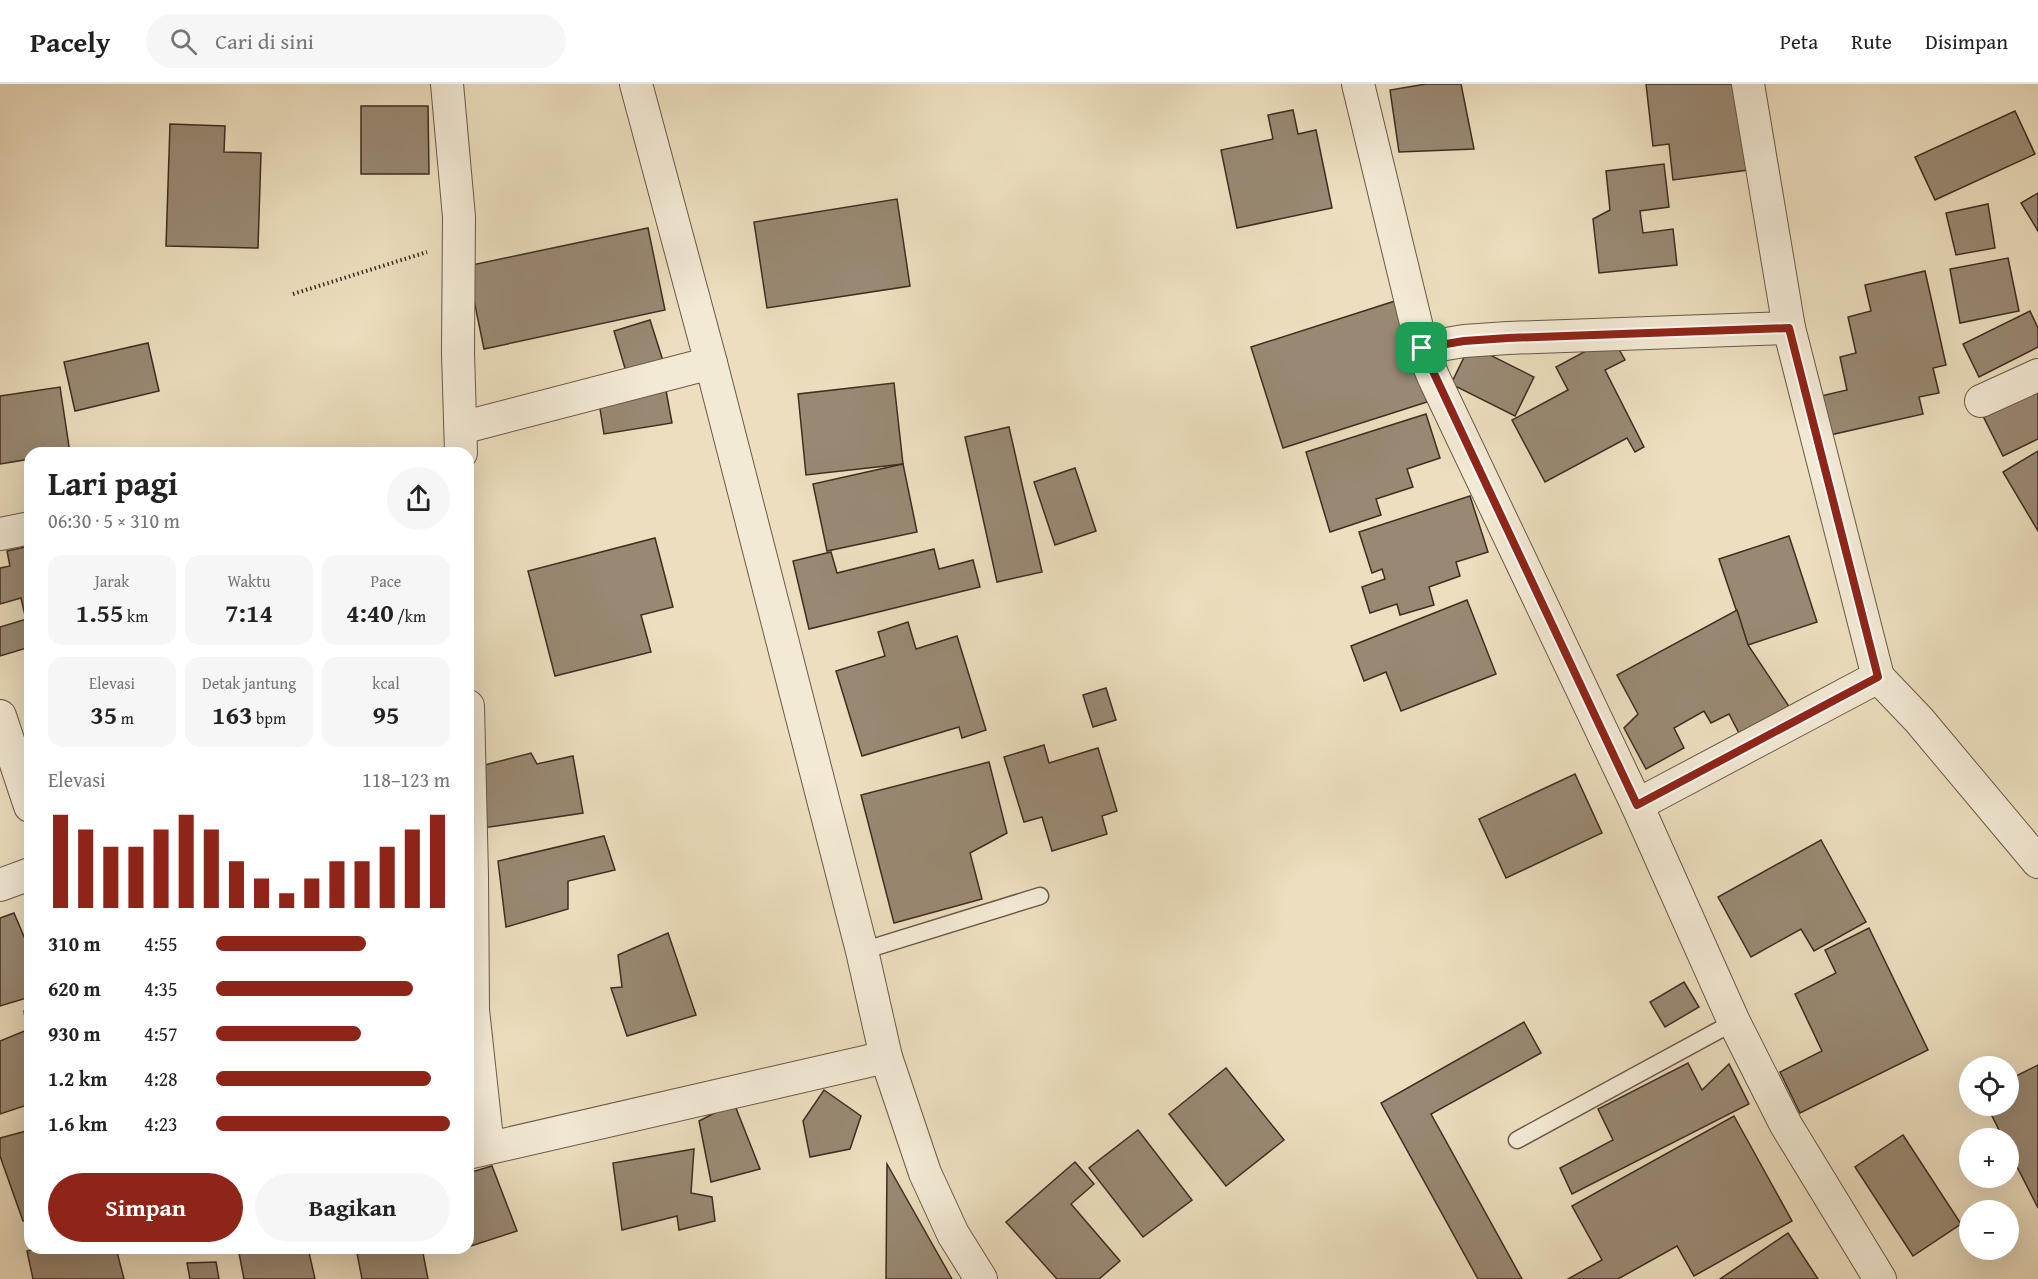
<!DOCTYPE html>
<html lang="id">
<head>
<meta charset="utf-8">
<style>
  body { margin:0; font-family:"Gentium Book Plus",serif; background:#f6f6f6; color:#222; height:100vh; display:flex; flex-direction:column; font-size:22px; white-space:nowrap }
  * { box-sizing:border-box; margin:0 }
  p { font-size:20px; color:#767676 }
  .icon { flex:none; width:33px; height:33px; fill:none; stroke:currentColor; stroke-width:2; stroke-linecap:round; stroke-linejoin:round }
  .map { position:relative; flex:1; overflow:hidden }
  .details { position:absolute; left:24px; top:363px; width:450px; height:807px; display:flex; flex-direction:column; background:#fff; border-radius:18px; box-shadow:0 6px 24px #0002 }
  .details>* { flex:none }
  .buttons { position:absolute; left:1959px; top:972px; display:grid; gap:12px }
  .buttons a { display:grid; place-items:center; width:60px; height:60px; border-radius:50%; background:#fff; box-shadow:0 6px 24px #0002; font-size:30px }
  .pin { position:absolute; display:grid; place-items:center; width:51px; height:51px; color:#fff; margin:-26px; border-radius:12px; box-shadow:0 3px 9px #0006 }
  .round { display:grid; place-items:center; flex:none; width:63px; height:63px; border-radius:32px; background:#f6f6f6 }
  .summary { display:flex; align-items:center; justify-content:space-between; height:102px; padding:0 24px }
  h1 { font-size:33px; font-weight:600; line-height:45px }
  .metrics { display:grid; grid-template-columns:repeat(3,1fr); gap:9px; height:102px; padding:6px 24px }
  .metrics div { display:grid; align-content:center; border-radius:15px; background:#f6f6f6; text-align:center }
  .metrics b { font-size:26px; font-weight:600 }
  .metrics small { font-size:16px; font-weight:400 }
  .metrics p { font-size:16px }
  .chart { height:168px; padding:12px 24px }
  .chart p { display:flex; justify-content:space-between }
  .chart svg { width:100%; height:108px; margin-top:6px; stroke:#8f2418; stroke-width:6 }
  .primary-button { display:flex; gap:12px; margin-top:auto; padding:12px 24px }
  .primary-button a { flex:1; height:69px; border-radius:36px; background:#8f2418; color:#fff; font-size:24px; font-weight:600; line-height:69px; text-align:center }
  .primary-button a+a { background:#f6f6f6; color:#222 }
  ul { padding:0 24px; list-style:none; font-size:20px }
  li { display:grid; grid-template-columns:96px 72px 1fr; align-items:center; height:45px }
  li i { height:15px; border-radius:8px; background:#8f2418 }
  header { display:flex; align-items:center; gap:36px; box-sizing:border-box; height:84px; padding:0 30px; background:#fff; border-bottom:2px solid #e0e0e0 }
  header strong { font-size:28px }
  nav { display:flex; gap:33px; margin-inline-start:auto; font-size:21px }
  .search { width:420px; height:54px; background:#f6f6f6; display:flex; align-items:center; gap:15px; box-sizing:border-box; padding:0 21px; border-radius:33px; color:#767676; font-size:22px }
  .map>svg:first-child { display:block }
</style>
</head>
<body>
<header>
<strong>Pacely</strong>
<div class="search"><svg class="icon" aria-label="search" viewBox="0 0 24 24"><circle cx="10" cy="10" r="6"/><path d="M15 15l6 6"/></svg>Cari di sini</div>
<nav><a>Peta</a><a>Rute</a><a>Disimpan</a></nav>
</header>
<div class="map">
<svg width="2038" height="1195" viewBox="0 0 2038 1195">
  <rect width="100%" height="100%" fill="#ecdebe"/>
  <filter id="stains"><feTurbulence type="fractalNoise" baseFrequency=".00333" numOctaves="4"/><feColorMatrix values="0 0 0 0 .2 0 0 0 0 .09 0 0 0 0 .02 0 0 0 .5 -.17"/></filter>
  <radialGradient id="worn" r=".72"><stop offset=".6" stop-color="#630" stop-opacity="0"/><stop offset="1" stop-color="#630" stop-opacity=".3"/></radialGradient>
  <g fill="#998973" stroke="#3f2d22" stroke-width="1.5">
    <path d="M1426,0H1461L1474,65L1399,68L1390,6Z"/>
    <path d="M1646,0H1738L1748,86L1673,96L1669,60L1653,62Z"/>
    <path d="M361,22H428L429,90H361Z"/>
    <path d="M1293,26L1298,50L1316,46L1332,124L1237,144L1221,66L1273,55L1268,31Z"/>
    <path d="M2015,27L2035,70L1935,116L1915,73Z"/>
    <path d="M170,40L225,42L224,68L261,69L258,164L166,162Z"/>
    <path d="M1664,80L1669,123L1640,127L1643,149L1673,145L1677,181L1599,189L1593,135L1610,126L1606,87Z"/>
    <path d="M2038,109V147L2021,119Z"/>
    <path d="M897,115L910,202L767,224L754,138Z"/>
    <path d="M1988,120L1995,164L1956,171L1946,129Z"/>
    <path d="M648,144L665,226L484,265L467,182Z"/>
    <path d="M2008,174L2019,227L1960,239L1950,185Z"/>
    <path d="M1925,187L1946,281L1933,284L1939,309L1919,313L1923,330L1830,351L1821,312L1847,306L1840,273L1856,269L1848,233L1871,227L1865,201Z"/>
    <path d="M1395,217L1427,318L1283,364L1251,263Z"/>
    <path d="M2030,227L2038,244V263L1979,293L1963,260Z"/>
    <path d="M650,236L664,280L627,291L614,247Z"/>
    <path d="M1612,253L1625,276L1605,286L1644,363L1635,368L1627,354L1545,398L1512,336L1568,306L1556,283Z"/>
    <path d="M148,259L159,307L75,327L64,278Z"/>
    <path d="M1470,261L1534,293L1515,332L1451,300Z"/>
    <path d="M894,299L903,380L806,391L798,310Z"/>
    <path d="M665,301L672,339L604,350L598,312Z"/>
    <path d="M2038,302V355L2003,372L1982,330Z"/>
    <path d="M60,303L70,369H30V375L0,380V312Z"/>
    <path d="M1426,330L1440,374L1407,385L1413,403L1376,415L1381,431L1330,448L1306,368Z"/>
    <path d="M1009,343L1042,488L997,498L965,353Z"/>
    <path d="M2038,367V447L2003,388Z"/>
    <path d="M903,380L917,448L827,467L813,400Z"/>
    <path d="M1075,384L1096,447L1055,461L1034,398Z"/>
    <path d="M1470,412L1488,468L1456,478L1460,492L1429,503L1434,521L1400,531L1397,520L1370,529L1362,503L1385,495L1382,485L1372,489L1359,448Z"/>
    <path d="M1789,452L1817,538L1748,561L1719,475Z"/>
    <path d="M655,454L673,523L641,531L651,568L555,592L528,487Z"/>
    <path d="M30,462V535L26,536L21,514L0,520V484L10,482L7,467Z"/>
    <path d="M934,465L939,485L973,476L980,503L809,545L793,477L831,468L837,489Z"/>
    <path d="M1467,516L1496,590L1401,627L1386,588L1364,597L1351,562Z"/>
    <path d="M1737,526L1748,561L1790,624L1740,651L1729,630L1711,639L1704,627L1674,644L1684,664L1646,685L1624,644L1638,630L1617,591Z"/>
    <path d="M30,534V563L0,572V543Z"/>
    <path d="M908,538L916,565L957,552L986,646L962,654L959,643L862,672L836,587L885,572L878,548Z"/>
    <path d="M1106,604L1116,636L1093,643L1083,611Z"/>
    <path d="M1044,661L1049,679L1098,664L1117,727L1102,732L1107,750L1052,767L1042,733L1024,738L1004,673Z"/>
    <path d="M531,669L537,680L573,672L583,729L483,744L477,683Z"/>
    <path d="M989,678L1007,749L970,769L982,815L894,839L861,711Z"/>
    <path d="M1575,690L1602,749L1506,794L1479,735Z"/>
    <path d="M604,752L615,786L568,797V825L506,843L498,777Z"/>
    <path d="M1821,756L1866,838L1814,867L1801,845L1751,873L1718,813Z"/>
    <path d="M14,829L30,867V913L0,922V834Z"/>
    <path d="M1869,844L1928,966L1800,1029L1780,988L1822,967L1795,910L1836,889L1825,866Z"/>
    <path d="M668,849L696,931L627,952L611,904L622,903L618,871Z"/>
    <path d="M1684,898L1699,923L1665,943L1650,918Z"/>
    <path d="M30,926V1020L0,1030V957L27,946L24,927Z"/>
    <path d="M1524,938L1541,969L1431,1030L1522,1195H1478L1381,1019Z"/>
    <path d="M1688,979L1702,1006L1729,980L1749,1020L1572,1110L1560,1084L1613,1056L1598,1025Z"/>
    <path d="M2038,981V1124L2008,1065V1054H2003L1987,1022H2008V996Z"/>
    <path d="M1226,984L1284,1056L1226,1102L1169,1030Z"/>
    <path d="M824,1006L861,1032L850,1065L810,1073L803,1037Z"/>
    <path d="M734,1019L760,1085L711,1098L699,1037Z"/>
    <path d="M1734,1032L1792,1137L1694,1192L1677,1162L1618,1195H1568L1602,1176L1572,1122Z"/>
    <path d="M30,1046V1134L23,1137L0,1072V1054Z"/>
    <path d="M1138,1046L1192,1116L1143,1153L1089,1084Z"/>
    <path d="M1903,1051L1961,1140L1913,1172L1855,1083Z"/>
    <path d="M694,1065L691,1109L712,1113L715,1137L679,1146L677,1132L622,1146L613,1079Z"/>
    <path d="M1075,1078L1094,1100L1071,1120L1120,1177L1099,1195H1057L1006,1138Z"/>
    <path d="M887,1080L952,1195H886Z"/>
    <path d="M492,1082L517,1147L468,1163V1089Z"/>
    <path d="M1788,1149L1818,1195H1720Z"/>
    <path d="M39,1164H116L124,1195H33L27,1167Z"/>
    <path d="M238,1164H308L315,1195H244Z"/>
    <path d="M356,1164H422L428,1195H362Z"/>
    <path d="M216,1178L219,1195H190L187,1179Z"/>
  </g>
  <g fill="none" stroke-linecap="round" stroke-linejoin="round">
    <g stroke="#6a5949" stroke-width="19">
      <g id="lane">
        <path d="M862,867L1040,812"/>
        <path d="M1517,1056L1734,938"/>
      </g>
    </g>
    <g stroke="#6a5949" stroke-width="34">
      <g id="street">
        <path d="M447,0L459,133L458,269L461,369"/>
        <path d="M636,0L711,279L862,867L886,973L925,1089L953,1150L981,1195"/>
        <path d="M1358,0L1422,264L1433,292L1637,721L1734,938L1786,1041L1880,1195"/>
        <path d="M1789,244L1878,593"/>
        <path d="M1422,264L1464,257L1508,254L1789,244L1748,0"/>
        <path d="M1981,317L2038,291"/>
        <path d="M461,344L711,279"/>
        <path d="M0,450L30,444"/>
        <path d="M468,622L472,792L473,926L488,1064"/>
        <path d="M0,632L30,722"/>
        <path d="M1637,721L1878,593L1919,636L2038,778"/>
        <path d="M0,801L30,790"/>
        <path d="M468,1069L886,973"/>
      </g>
    </g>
    <path stroke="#3f2d22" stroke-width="4" stroke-dasharray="1.5 3" stroke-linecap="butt" d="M293,210L427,168"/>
    <use href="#lane" stroke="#f3ead5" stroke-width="16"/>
    <use href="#street" stroke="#f3ead5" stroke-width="32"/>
  </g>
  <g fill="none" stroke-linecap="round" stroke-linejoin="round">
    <g stroke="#fff" stroke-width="12">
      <path id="route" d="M1789,244L1878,593L1637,721L1422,264L1464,257L1508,254Z"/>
    </g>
    <use href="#route" stroke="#8f2418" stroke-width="8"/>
  </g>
  <rect width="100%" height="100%" filter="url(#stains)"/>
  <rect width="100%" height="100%" fill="url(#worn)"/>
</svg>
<div class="buttons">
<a><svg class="icon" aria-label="locate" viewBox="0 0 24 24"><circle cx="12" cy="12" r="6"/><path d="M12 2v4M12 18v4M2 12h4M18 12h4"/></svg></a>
<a>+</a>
<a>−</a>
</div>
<div class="pin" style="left:1422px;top:264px;background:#1e9e55"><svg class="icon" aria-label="arrive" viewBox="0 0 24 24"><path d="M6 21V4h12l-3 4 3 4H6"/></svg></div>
<section class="details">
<div class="summary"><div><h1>Lari pagi</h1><p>06:30 · 5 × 310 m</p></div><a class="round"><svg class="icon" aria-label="share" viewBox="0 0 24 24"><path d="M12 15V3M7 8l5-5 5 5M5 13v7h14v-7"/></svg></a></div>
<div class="metrics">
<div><p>Jarak</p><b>1.55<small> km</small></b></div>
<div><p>Waktu</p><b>7:14</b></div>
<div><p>Pace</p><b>4:40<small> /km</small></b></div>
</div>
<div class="metrics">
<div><p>Elevasi</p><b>35<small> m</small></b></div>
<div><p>Detak jantung</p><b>163<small> bpm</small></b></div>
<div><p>kcal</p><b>95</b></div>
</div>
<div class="chart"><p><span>Elevasi</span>118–123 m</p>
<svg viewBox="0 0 160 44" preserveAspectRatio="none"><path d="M5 44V6M15 44V12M25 44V19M35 44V19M45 44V12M55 44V6M65 44V12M75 44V25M85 44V32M95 44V38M105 44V32M115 44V25M125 44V25M135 44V19M145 44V12M155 44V6"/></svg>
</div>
<ul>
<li><b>310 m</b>4:55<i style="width:64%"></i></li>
<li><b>620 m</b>4:35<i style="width:84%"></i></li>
<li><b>930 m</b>4:57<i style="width:62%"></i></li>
<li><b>1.2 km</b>4:28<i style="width:92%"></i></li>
<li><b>1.6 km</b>4:23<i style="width:100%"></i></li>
</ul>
<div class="primary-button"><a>Simpan</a><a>Bagikan</a></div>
</section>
</div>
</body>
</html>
